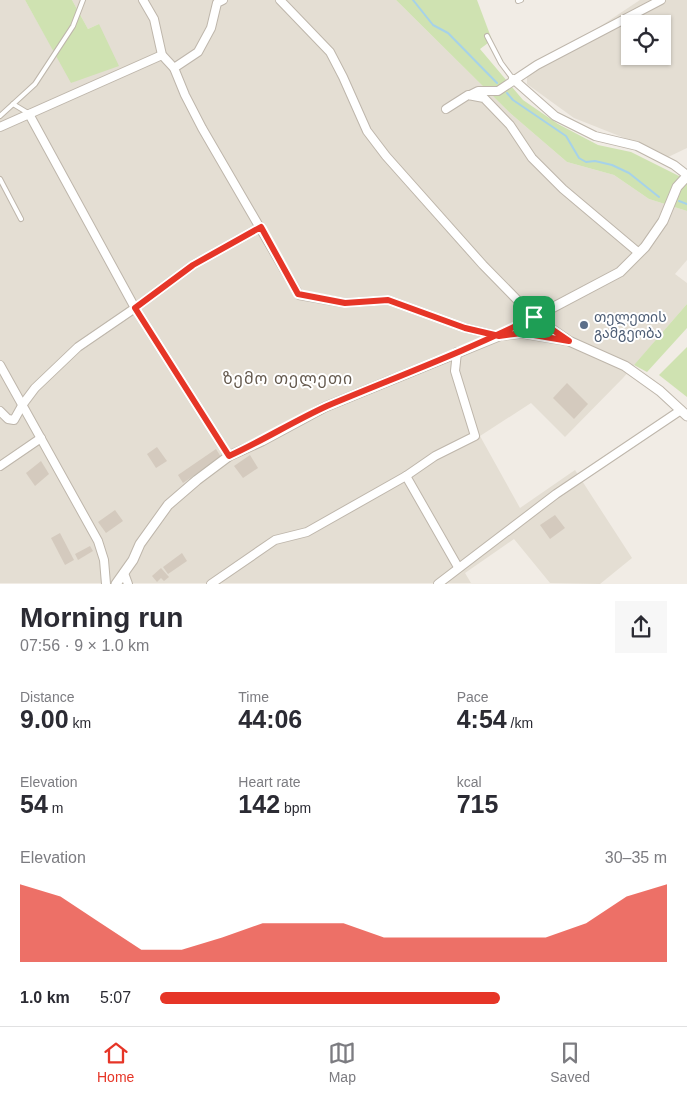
<!DOCTYPE html>
<html lang="en">
<head>
<meta charset="utf-8">
<style>
  body { margin:0; font-family:Helvetica,"Noto Sans Georgian",sans-serif; background:#f7f7f7; color:#2b2b33; height:100vh; display:flex; flex-direction:column; font-size:19px; white-space:nowrap }
  * { box-sizing:border-box; margin:0 }
  p { font-size:16px; color:#7c7c81 }
  .icon { flex:none; width:28px; height:28px; fill:none; stroke:currentColor; stroke-width:2; stroke-linecap:round; stroke-linejoin:round }
  .map { position:relative; height:584px; overflow:hidden }
  .sheet { display:flex; flex-direction:column; background:#fff; flex:1 }
  .sheet>* { flex:none }
  .fabs { position:absolute; left:621px; top:15px; display:grid; gap:10px }
  .fabs a { display:grid; place-items:center; width:50px; height:50px; border-radius:0px; background:#fff; box-shadow:0 1px 4px #0004; font-size:25px }
  .pin { position:absolute; display:grid; place-items:center; width:42px; height:42px; color:#fff; margin:-21px; border-radius:10px; box-shadow:0 2px 8px #0006 }
  .round { display:grid; place-items:center; flex:none; width:52px; height:52px; border-radius:0px; background:#f7f7f7 }
  .summary { display:flex; align-items:center; justify-content:space-between; height:85px; padding:0 20px }
  h1 { font-size:28px; font-weight:600; line-height:38px }
  .stats { display:grid; grid-template-columns:repeat(3,1fr); gap:8px; height:85px; padding:5px 20px }
  .stats div { display:grid; align-content:center }
  .stats b { font-size:25px; font-weight:600 }
  .stats small { font-size:14px; font-weight:400 }
  .stats p { font-size:14px }
  .chart { height:140px; padding:10px 20px }
  .chart p { display:flex; justify-content:space-between }
  .chart svg { width:100%; height:90px; margin-top:5px; fill:#e63527; opacity:.7 }
  ul { padding:0 20px; list-style:none; font-size:16px }
  li { display:grid; grid-template-columns:80px 60px 1fr; align-items:center; height:38px }
  li i { height:12px; border-radius:6px; background:#e63527 }
  .dock { display:flex; justify-content:space-around; align-items:center; height:70px; border-top:1px solid #e1e1e2; background:#fff; font-size:14px; color:#7c7c81 }
  .dock a { display:grid; justify-items:center; gap:2px }
  .dock .selected { color:#e63527 }
  .map>svg:first-child { display:block }
</style>
</head>
<body>
<div class="map">
<svg width="687" height="584" viewBox="0 0 687 584">
  <rect width="100%" height="100%" fill="#f1ece5"/>
  <g fill="#e4ded3" fill-rule="evenodd">
    <path d="M0,0H25L72,83L99,24L88,29L72,0H396L510,113L567,162L614,175L649,199L687,211V260L675,274L687,283V304L623,378L565,437L531,403L480,436L520,508L575,470L632,558L600,584L550,583L514,539L465,573L471,583H0Z"/>
    <path d="M640,0H687V148L664,159L632,141L574,118L527,84V75ZM630,24H662V56H630Z"/>
  </g>
  <g fill="#cfe2b1">
    <path d="M25,0H72L88,29L99,24L119,66L71,83Z"/>
    <path d="M396,0H477L492,40L480,49L523,100L558,124L598,145L631,152L687,180V211L649,199L614,175L567,162L510,113Z"/>
    <path d="M687,304V328L647,372L634,365Z"/>
    <path d="M687,347V397L659,375Z"/>
  </g>
  <g fill="none" stroke-linecap="round" stroke-linejoin="round">
    <g stroke="#a6d2e9" stroke-width="2">
      <path d="M413,0L433,25L448,33L497,83"/>
      <path d="M507,93L513,100L566,136L579,158L586,162L595,161L612,165L629,173L659,197"/>
      <path d="M679,201L687,204"/>
    </g>
  </g>
  <g fill="#d4cabe">
    <path d="M567,383L588,404L574,419L553,398Z"/>
    <path d="M157,447L167,461L156,468L147,454Z"/>
    <path d="M216,449L221,457L183,483L178,475Z"/>
    <path d="M250,455L258,468L243,478L234,466Z"/>
    <path d="M41,461L49,474L35,486L26,473Z"/>
    <path d="M115,510L123,521L106,533L98,522Z"/>
    <path d="M555,515L565,528L550,539L540,525Z"/>
    <path d="M60,533L74,560L65,565L51,538Z"/>
    <path d="M90,546L93,551L78,560L75,554Z"/>
    <path d="M182,553L187,561L168,574L163,567Z"/>
    <path d="M161,568L169,577L164,581L161,578L157,582L152,576Z"/>
  </g>
  <g fill="none" stroke-linecap="round" stroke-linejoin="round">
    <g stroke="#beb6ab" stroke-width="6">
      <g id="service">
        <path d="M518,1L521,0"/>
        <path d="M487,36L501,63L513,79"/>
        <path d="M13,104L28,113"/>
        <path d="M0,116L35,84L73,26L83,0"/>
        <path d="M0,179L21,219"/>
      </g>
    </g>
    <g stroke="#beb6ab" stroke-width="10">
      <g id="minor">
        <path d="M143,0L154,19L162,55L174,68L185,95L202,128L299,295L345,303L388,300L465,328L499,336"/>
        <path d="M280,0L330,52L343,77L367,131L386,156L483,265L534,317"/>
        <path d="M174,68L198,52L211,28L217,3L223,0"/>
        <path d="M513,79L555,116L595,136L637,146L674,165L687,175"/>
        <path d="M470,95L478,91H498L537,65L661,0"/>
        <path d="M446,109L468,95L484,98L510,125L532,158L563,189L639,253"/>
        <path d="M29,114L135,308L229,456"/>
        <path d="M0,127L162,55"/>
        <path d="M0,365L98,541L104,560L106,584"/>
        <path d="M0,411L8,419L14,420L23,404L35,388L78,347L135,308L193,265L261,227"/>
        <path d="M0,466L41,438"/>
        <path d="M406,476L458,567"/>
        <path d="M124,573L128,584"/>
        <path d="M211,584L275,540L307,532L406,476L435,456L475,436L455,371L457,352"/>
        <path d="M438,584L556,494L681,410"/>
      </g>
    </g>
    <g stroke="#beb6ab" stroke-width="11">
      <g id="tertiary">
        <path d="M534,317L569,341L625,366L660,391L687,416"/>
        <path d="M505,335L522,333L564,340"/>
        <path d="M116,584L133,560L140,544L168,505L197,480L229,456L262,441L325,407L499,336L620,272L645,247L663,221L677,187L687,176"/>
      </g>
    </g>
    <use href="#service" stroke="#fff" stroke-width="4"/>
    <use href="#minor" stroke="#fff" stroke-width="8"/>
    <use href="#tertiary" stroke="#fff" stroke-width="9"/>
  </g>
  <g fill="none" stroke-linecap="round" stroke-linejoin="round">
    <g stroke="#fff" stroke-width="10">
      <path id="route" d="M534,317C467,351 396,377 327,406C294,421 262,441 229,456L135,308L193,265L261,227L298,294L345,303L388,300L465,328L499,336L522,333L569,341L534,317"/>
    </g>
    <use href="#route" stroke="#e63527" stroke-width="6"/>
  </g>
  <circle fill="#5c6f8a" stroke="#fff" stroke-width="2" cx="584" cy="325" r="5"/>
  <g text-anchor="middle" dominant-baseline="central" stroke-width="4" stroke-linejoin="round" paint-order="stroke">
    <g font-size="14" fill="#4e5e75" stroke="#fff" text-anchor="start">
      <text x="594" y="317">თელეთის<tspan x="594" dy="16">გამგეობა</tspan></text>
    </g>
    <g font-size="16" letter-spacing="1" fill="#64594d" stroke="#fff">
      <text x="288" y="378">ზემო თელეთი</text>
    </g>
  </g>
</svg>
<div class="fabs">
<a><svg class="icon" aria-label="locate" viewBox="0 0 24 24"><circle cx="12" cy="12" r="6"/><path d="M12 2v4M12 18v4M2 12h4M18 12h4"/></svg></a>
</div>
<div class="pin" style="left:534px;top:317px;background:#1e9e55"><svg class="icon" aria-label="arrive" viewBox="0 0 24 24"><path d="M6 21V4h12l-3 4 3 4H6"/></svg></div>
</div>
<section class="sheet">
<div class="summary"><div><h1>Morning run</h1><p>07:56 · 9 × 1.0 km</p></div><a class="round"><svg class="icon" aria-label="share" viewBox="0 0 24 24"><path d="M12 15V3M7 8l5-5 5 5M5 13v7h14v-7"/></svg></a></div>
<div class="stats">
<div><p>Distance</p><b>9.00<small> km</small></b></div>
<div><p>Time</p><b>44:06</b></div>
<div><p>Pace</p><b>4:54<small> /km</small></b></div>
</div>
<div class="stats">
<div><p>Elevation</p><b>54<small> m</small></b></div>
<div><p>Heart rate</p><b>142<small> bpm</small></b></div>
<div><p>kcal</p><b>715</b></div>
</div>
<div class="chart"><p><span>Elevation</span>30–35 m</p>
<svg viewBox="0 0 160 44" preserveAspectRatio="none"><path d="M0 44V6L10 12L20 25L30 38L40 38L50 32L60 25L70 25L80 25L90 32L100 32L110 32L120 32L130 32L140 25L150 12L160 6V44z"/></svg>
</div>
<ul>
<li><b>1.0 km</b>5:07<i style="width:67%"></i></li>
</ul>
</section>
<nav class="dock">
<a class="selected"><svg class="icon" aria-label="home" viewBox="0 0 24 24"><path d="M3 11l9-7 9 7M6 9v11h12V9"/></svg>Home</a>
<a><svg class="icon" aria-label="map" viewBox="0 0 24 24"><path d="M3 6l6-2 6 2 6-2v14l-6 2-6-2-6 2zM9 4v14M15 6v14"/></svg>Map</a>
<a><svg class="icon" aria-label="saved" viewBox="0 0 24 24"><path d="M7 4h10v16l-5-4-5 4z"/></svg>Saved</a>
</nav>
</body>
</html>
